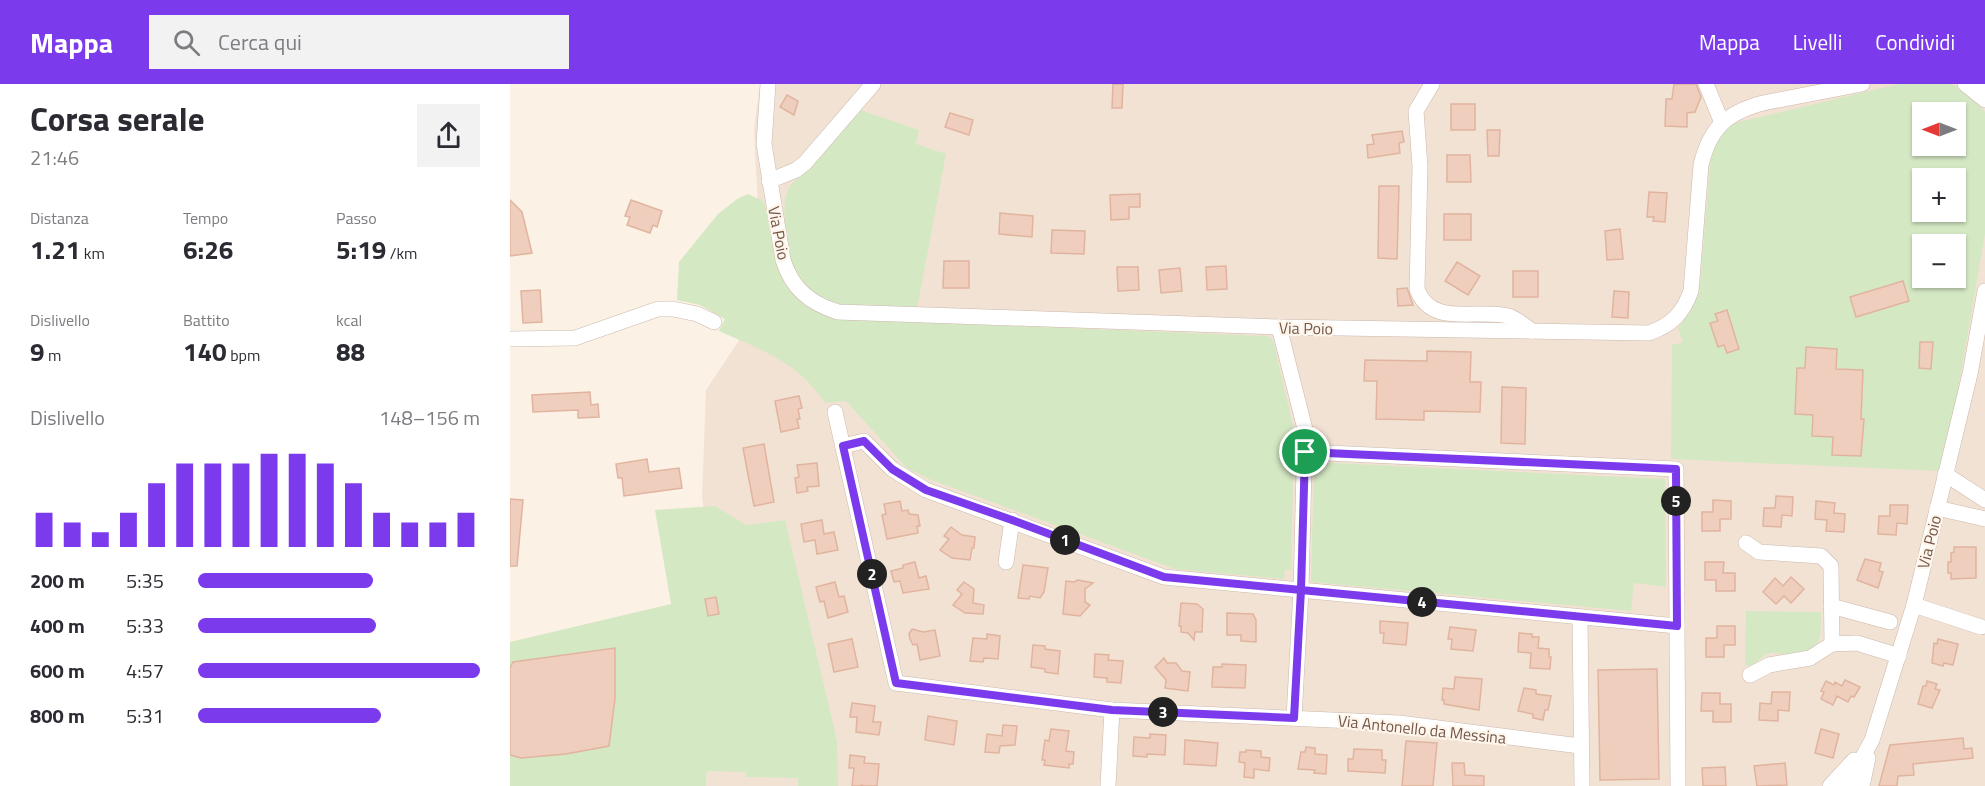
<!DOCTYPE html>
<html lang="it">
<head>
<meta charset="utf-8">
<style>
  body { margin:0; font-family:"Titillium Web",sans-serif; background:#f2f2f3; color:#2b2b33; height:100vh; display:flex; flex-direction:column; font-size:22px; white-space:nowrap }
  * { box-sizing:border-box; margin:0 }
  p { font-size:20px; color:#7c7c81 }
  .icon { flex:none; width:33px; height:33px; fill:none; stroke:currentColor; stroke-width:2; stroke-linecap:round; stroke-linejoin:round }
  .map { position:relative; flex:1; overflow:hidden }
  .sheet { display:flex; flex-direction:column; background:#fff; width:510px }
  .sheet>* { flex:none }
  .needle { width:39px; rotate:270deg }
  .tools { position:absolute; left:1402px; top:18px; display:grid; gap:12px }
  .tools a { display:grid; place-items:center; width:54px; height:54px; border-radius:0px; background:#fff; box-shadow:0 2px 4px #0004; font-size:30px }
  .pin { position:absolute; display:grid; place-items:center; width:51px; height:51px; color:#fff; margin:-26px; border:3px solid #fff; border-radius:50%; box-shadow:0 2px 6px #0007 }
  .km { position:absolute; width:30px; height:30px; margin:-15px; border-radius:50%; background:#222; color:#fff; font-size:16px; line-height:30px; text-align:center }
  .round { display:grid; place-items:center; flex:none; width:63px; height:63px; border-radius:0px; background:#f2f2f3 }
  .head { display:flex; align-items:center; justify-content:space-between; height:102px; padding:0 30px }
  h1 { font-size:33px; font-weight:700; line-height:45px }
  .stats { display:grid; grid-template-columns:repeat(3,1fr); gap:9px; height:102px; padding:6px 30px }
  .stats div { display:grid; align-content:center }
  .stats b { font-size:26px; font-weight:700 }
  .stats small { font-size:16px; font-weight:400 }
  .stats p { font-size:16px }
  .chart { height:168px; padding:12px 30px }
  .chart p { display:flex; justify-content:space-between }
  .chart svg { width:100%; height:108px; margin-top:6px; stroke:#7c3aed; stroke-width:6 }
  ul { padding:0 30px; list-style:none; font-size:20px }
  li { display:grid; grid-template-columns:96px 72px 1fr; align-items:center; height:45px }
  li i { height:15px; border-radius:8px; background:#7c3aed }
  header { display:flex; align-items:center; gap:36px; box-sizing:border-box; height:84px; padding:0 30px; background:#7c3aed; color:#fff }
  header strong { font-size:28px }
  nav { display:flex; gap:33px; margin-inline-start:auto; font-size:21px }
  .search { width:420px; height:54px; background:#f2f2f3; display:flex; align-items:center; gap:15px; box-sizing:border-box; padding:0 21px; border-radius:0px; color:#7c7c81; font-size:22px }
  main { display:flex; flex:1; min-height:0 }
  .map>svg:first-child { display:block }
</style>
</head>
<body>
<header>
<strong>Mappa</strong>
<div class="search"><svg class="icon" aria-label="search" viewBox="0 0 24 24"><circle cx="10" cy="10" r="6"/><path d="M15 15l6 6"/></svg>Cerca qui</div>
<nav><a>Mappa</a><a>Livelli</a><a>Condividi</a></nav>
</header>
<main>
<section class="sheet">
<div class="head"><div><h1>Corsa serale</h1><p>21:46</p></div><a class="round"><svg class="icon" aria-label="share" viewBox="0 0 24 24"><path d="M12 15V3M7 8l5-5 5 5M5 13v7h14v-7"/></svg></a></div>
<div class="stats">
<div><p>Distanza</p><b>1.21<small> km</small></b></div>
<div><p>Tempo</p><b>6:26</b></div>
<div><p>Passo</p><b>5:19<small> /km</small></b></div>
</div>
<div class="stats">
<div><p>Dislivello</p><b>9<small> m</small></b></div>
<div><p>Battito</p><b>140<small> bpm</small></b></div>
<div><p>kcal</p><b>88</b></div>
</div>
<div class="chart"><p><span>Dislivello</span>148–156 m</p>
<svg viewBox="0 0 160 44" preserveAspectRatio="none"><path d="M5 44V30M15 44V34M25 44V38M35 44V30M45 44V18M55 44V10M65 44V10M75 44V10M85 44V6M95 44V6M105 44V10M115 44V18M125 44V30M135 44V34M145 44V34M155 44V30"/></svg>
</div>
<ul>
<li><b>200 m</b>5:35<i style="width:62%"></i></li>
<li><b>400 m</b>5:33<i style="width:63%"></i></li>
<li><b>600 m</b>4:57<i style="width:100%"></i></li>
<li><b>800 m</b>5:31<i style="width:65%"></i></li>
</ul>
</section>
<div class="map">
<svg width="1475" height="702" viewBox="0 0 1475 702">
  <rect width="100%" height="100%" fill="#fbf1e5"/>
  <path fill="#f2e2d3" fill-rule="evenodd" d="M250,0H1475V702H196L207,533L192,412L196,306L232,252L249,143L244,46ZM1413,28H1446V62H1413ZM1413,94H1446V128H1413ZM1413,160H1446V194H1413Z"/>
  <g fill="#d5e8c4" fill-rule="evenodd">
    <path d="M1389,0H1442L1456,8L1475,28V150L1447,312L1429,387L1161,375L1162,261L1173,258L1168,244C1179,230 1186,218 1190,200L1201,70L1206,58L1218,43L1225,39ZM1413,28H1446V62H1413ZM1413,94H1446V128H1413ZM1413,160H1446V194H1413Z"/>
    <path d="M350,26L409,46L406,60L436,70L407,225C368,224 307,232 286,189C281,179 280,168 278,157C275,137 271,123 279,103Z"/>
    <path d="M238,110L253,117C257,127 259,139 261,150C270,202 276,213 325,235L757,252L763,256L784,346L781,486H775L774,495L665,485L419,395L397,384L336,317L315,319C287,277 253,267 209,247L215,235L190,221L167,216L169,178L208,130L227,115Z"/>
    <path d="M804,378L1155,395L1156,503L1124,499L1121,527L801,498Z"/>
    <path d="M205,422L236,441L275,436L327,657L328,702H288V694L236,693V688L197,687L196,702H0V558L161,520L145,426Z"/>
    <path d="M1236,527L1311,528C1311,558 1312,569 1276,570C1271,570 1262,568 1257,570C1250,573 1247,581 1238,582L1235,580Z"/>
  </g>
  <g fill="#efcebe" stroke="#e1b49f" stroke-width="1.5">
    <path d="M603,0H613L612,24H602Z"/>
    <path d="M1164,0H1186L1191,13L1185,28L1177,29V43L1155,42L1156,15H1162Z"/>
    <path d="M277,11L288,17L284,31L270,23Z"/>
    <rect x="941" y="20" width="24" height="26"/>
    <path d="M440,29L463,36L459,51L435,43Z"/>
    <path d="M977,46H990L989,72H978Z"/>
    <path d="M892,47L894,58L889,59L890,69L858,74L857,61L864,60L862,51Z"/>
    <path d="M937,71H960L961,98H937Z"/>
    <path d="M869,102H889L887,175L868,174Z"/>
    <path d="M1139,108L1157,109L1155,138L1143,137L1144,133H1137Z"/>
    <path d="M630,110V123H619V135L601,136L600,111Z"/>
    <path d="M0,116L12,128L22,169L0,172Z"/>
    <path d="M121,116L152,127L147,143L143,141L140,149L117,141L120,133L115,132Z"/>
    <path d="M490,129L523,132L522,153L489,150Z"/>
    <rect x="934" y="130" width="27" height="26"/>
    <path d="M1110,145L1113,175L1097,176L1095,147Z"/>
    <path d="M542,146L575,147L574,170L541,169Z"/>
    <path d="M434,177H459V204H433Z"/>
    <path d="M947,178L970,192L958,211L935,197Z"/>
    <path d="M716,182L717,205L697,206L696,183Z"/>
    <path d="M607,183H628L629,206L608,207Z"/>
    <path d="M670,184L672,207L651,209L649,186Z"/>
    <rect x="1003" y="187" width="25" height="26"/>
    <path d="M1393,197L1399,217L1346,233L1340,213Z"/>
    <path d="M897,204L903,221L888,222L887,205Z"/>
    <path d="M30,206L32,238L13,239L11,207Z"/>
    <path d="M1104,207L1119,208L1118,234L1102,233Z"/>
    <path d="M1217,226L1229,265L1217,269L1214,261L1208,263L1200,239L1208,237L1205,230Z"/>
    <path d="M1410,258H1423L1421,285L1409,284Z"/>
    <path d="M1296,263L1327,265L1326,285L1353,286L1351,335H1354L1351,372L1322,371L1323,353L1302,352L1303,331L1285,330L1287,284H1295Z"/>
    <path d="M917,267L961,268L960,298H971L970,328L914,327V336L866,335L867,297H854L855,276L917,277Z"/>
    <path d="M992,303L1016,304L1015,360L991,359Z"/>
    <path d="M80,308L81,321L88,320L89,333L68,334V326L23,328L22,311Z"/>
    <path d="M289,312L292,324L288,325L290,335H287L289,344L271,348L265,317Z"/>
    <path d="M254,360L264,418L244,422L233,364Z"/>
    <path d="M137,375L139,388L169,384L172,404L114,412L112,394H108L106,380Z"/>
    <path d="M307,379L309,402L297,403L298,407L287,409L285,394L289,393L287,381Z"/>
    <path d="M1266,412L1283,413L1282,432L1272,431L1271,443L1253,442L1254,424H1265Z"/>
    <path d="M0,415L13,416L7,482H0Z"/>
    <path d="M1203,416L1221,417V435H1210V447H1192V428H1203Z"/>
    <path d="M390,417L392,427L398,426L399,430L408,431L410,442H407L408,449L377,455L372,431L376,430L374,420Z"/>
    <path d="M1306,417L1325,419L1324,429L1335,430L1334,448L1316,447L1317,436L1305,435Z"/>
    <path d="M1380,421H1398L1397,440L1387,439L1386,451L1368,450L1369,432H1380Z"/>
    <path d="M312,436L314,450L324,448L328,466L307,470L305,456L294,458L291,440Z"/>
    <path d="M441,443L452,451L465,453L464,464H462L460,476L442,474L430,466L439,455L434,452Z"/>
    <path d="M1444,463H1466V494L1441,495V489H1438V478H1441V469L1444,468Z"/>
    <path d="M1355,475L1371,479L1369,487L1373,488L1368,504L1347,496Z"/>
    <path d="M405,478L409,494L416,492L419,505L393,509L390,497L384,498L381,487L393,484V481Z"/>
    <path d="M1195,478H1214L1213,489H1225V507H1206V496H1195Z"/>
    <path d="M513,481L538,484L534,508L530,514L520,512L519,515L508,514Z"/>
    <path d="M1281,493L1294,505L1281,519L1274,512L1266,520L1253,508L1265,494L1273,502Z"/>
    <path d="M568,496L583,499L575,505V518L580,521L570,532L553,530L556,497L564,498Z"/>
    <path d="M325,498L329,513L334,512L338,528L318,534L314,517L310,518L306,503Z"/>
    <path d="M454,498L464,505L463,519L474,521L473,530L455,529L443,521L452,510L447,506Z"/>
    <path d="M206,513L209,530L198,532L195,515Z"/>
    <path d="M671,519L687,520L693,525L692,548H685L684,556L678,549L671,548V542H669Z"/>
    <path d="M717,529L743,530L746,536V558L731,557V551H717Z"/>
    <path d="M870,537L898,539L896,561L873,559L874,549H870Z"/>
    <path d="M1207,542H1225V561H1214V573H1196V554H1207Z"/>
    <path d="M940,543L966,546L963,567L941,565L942,555H938Z"/>
    <path d="M402,545L413,548L425,546L430,572L410,576L407,560L403,561L400,555L399,550Z"/>
    <path d="M1009,549L1022,550V553H1029L1028,564L1039,565V573H1041L1040,585L1020,584L1021,569L1008,568Z"/>
    <path d="M477,550L490,552L488,575L474,574L473,578L460,577L463,554L477,555Z"/>
    <path d="M342,555L348,583L324,588L318,560Z"/>
    <path d="M1428,555L1448,560L1443,581L1434,579L1433,582L1422,579L1424,559L1427,560Z"/>
    <path d="M523,561L535,562V565L550,567L548,590L535,588V585L521,583Z"/>
    <path d="M105,564V614L99,662L56,670L11,674L0,671V584L3,578Z"/>
    <path d="M585,570L599,571L598,576L613,577L611,599L597,598V594L584,593Z"/>
    <path d="M654,574L657,579H666L672,587L680,588L678,607L655,604L656,596L645,583Z"/>
    <path d="M712,580L736,581L735,604L702,603L703,583H712Z"/>
    <path d="M1147,585L1149,695L1090,696L1088,586Z"/>
    <path d="M945,593L972,595L969,626L934,620V616H932L933,604L944,605Z"/>
    <path d="M1335,596L1350,603L1344,613L1341,612L1338,618L1327,612L1323,621L1311,615L1314,608L1311,607L1316,597L1324,601L1325,598L1332,602Z"/>
    <path d="M1417,597L1427,600L1425,605L1430,606L1422,624L1408,620L1413,602H1416Z"/>
    <path d="M1014,604L1026,606V610L1041,612L1038,626H1035L1033,636L1023,634V630L1008,627Z"/>
    <path d="M1262,608H1280L1279,627L1268,626V637L1249,636L1250,619L1261,620Z"/>
    <path d="M1192,609H1210V620H1221V638H1203V627H1191Z"/>
    <path d="M342,619L365,622L363,638H371L369,651L346,648L347,633H340Z"/>
    <path d="M418,632L447,637L444,661L415,656Z"/>
    <path d="M493,641L507,642L505,661L490,662L489,669L475,668L477,650L492,652Z"/>
    <path d="M541,645L559,647L556,667L564,668L563,680H559V684L534,681L535,676H532L535,656L539,657Z"/>
    <path d="M1311,645L1329,650L1323,674L1305,669Z"/>
    <path d="M640,650L656,651L655,671L637,670V673L623,672L624,653L640,654Z"/>
    <path d="M1453,654L1454,665L1462,664L1463,674L1403,680L1404,691L1388,692L1387,702H1369L1380,661Z"/>
    <path d="M675,656L708,659L706,682L674,680Z"/>
    <path d="M896,657L927,659L923,702H892Z"/>
    <path d="M796,663L805,664V670L817,671L816,690L804,689L805,686L788,685L791,668H795Z"/>
    <path d="M844,665L872,666V676H876L875,689L838,687V675H843Z"/>
    <path d="M736,666L751,667V673L760,674L759,687L744,685V694L734,693L735,679L729,678L730,668H736Z"/>
    <path d="M340,671L355,673L354,679L369,680L367,702H352V700L351,702H342L344,684H339Z"/>
    <path d="M942,679H954L955,691L974,692V702H943Z"/>
    <path d="M1275,679L1277,701L1247,702L1244,682Z"/>
    <path d="M1215,683L1216,702H1193L1192,684Z"/>
  </g>
  <g fill="none" stroke-linecap="round" stroke-linejoin="round">
    <g stroke="#ccb8ac" stroke-width="16">
      <g id="minor">
        <path d="M258,0L254,60L273,176C282,204 299,219 328,228L769,243L1139,249C1162,241 1173,229 1181,207L1191,81C1200,44 1216,29 1253,19L1352,0"/>
        <path d="M922,0L906,27L910,83L907,205C921,244 967,224 998,232C1006,234 1015,242 1022,247"/>
        <path d="M1196,0L1212,39"/>
        <path d="M1455,0L1475,16"/>
        <path d="M1473,0L1475,1"/>
        <path d="M259,97L286,86L295,79L363,0"/>
        <path d="M769,243L795,345L791,506L784,634"/>
        <path d="M0,255L65,254L148,225H163L187,230L204,238"/>
        <path d="M325,328L386,599L602,626L889,639L1070,662"/>
        <path d="M333,362L354,357L382,385L416,406L654,493L1167,542"/>
        <path d="M795,368L1166,385L1168,702"/>
        <path d="M1435,390L1475,416"/>
        <path d="M1427,424L1475,435"/>
        <path d="M1236,459L1249,468L1311,472L1321,482L1322,560L1347,559L1389,572"/>
        <path d="M496,478L502,436"/>
        <path d="M1404,521L1471,543"/>
        <path d="M1321,522L1380,538"/>
        <path d="M1070,533L1072,702"/>
        <path d="M1240,591L1259,581L1300,574L1322,560"/>
        <path d="M598,702L602,626"/>
        <path d="M1320,702L1344,676"/>
        <path d="M1337,702L1362,656L1404,521L1460,290L1475,207"/>
        <path d="M1352,702L1358,674"/>
      </g>
    </g>
    <use href="#minor" stroke="#fff" stroke-width="15"/>
  </g>
  <g fill="none" stroke-linecap="round" stroke-linejoin="round">
    <g stroke="#fff" stroke-width="12">
      <path id="route" d="M795,368L791,506L654,493L502,436L416,406L382,385L354,357L333,362L386,599L602,626L784,634L791,506L1167,542L1166,385L795,368"/>
    </g>
    <use href="#route" stroke="#7c3aed" stroke-width="8"/>
  </g>
  <g text-anchor="middle" dominant-baseline="central" stroke-width="4.5" stroke-linejoin="round" paint-order="stroke">
    <g font-size="16" fill="#73574b" stroke="#fef5eb">
      <text transform="translate(269 149) rotate(79)">Via Poio</text>
      <text transform="translate(796 244) rotate(1)">Via Poio</text>
      <text transform="translate(1419 458) rotate(-76)">Via Poio</text>
      <text transform="translate(912 645) rotate(6)">Via Antonello da Messina</text>
    </g>
  </g>
</svg>
<div class="tools">
<a><svg class="needle" viewBox="-14 -14 28 28"><path d="M0-13l5 13h-10z" fill="#e53935"/><path d="M0 13l5-13h-10z" fill="#7c7c81"/></svg></a>
<a>+</a>
<a>−</a>
</div>
<div class="pin" style="left:795px;top:368px;background:#1e9e55"><svg class="icon" aria-label="arrive" viewBox="0 0 24 24"><path d="M6 21V4h12l-3 4 3 4H6"/></svg></div>
<b class="km" style="left:555px;top:456px">1</b>
<b class="km" style="left:362px;top:490px">2</b>
<b class="km" style="left:653px;top:628px">3</b>
<b class="km" style="left:912px;top:518px">4</b>
<b class="km" style="left:1166px;top:417px">5</b>
</div>
</main>
</body>
</html>
